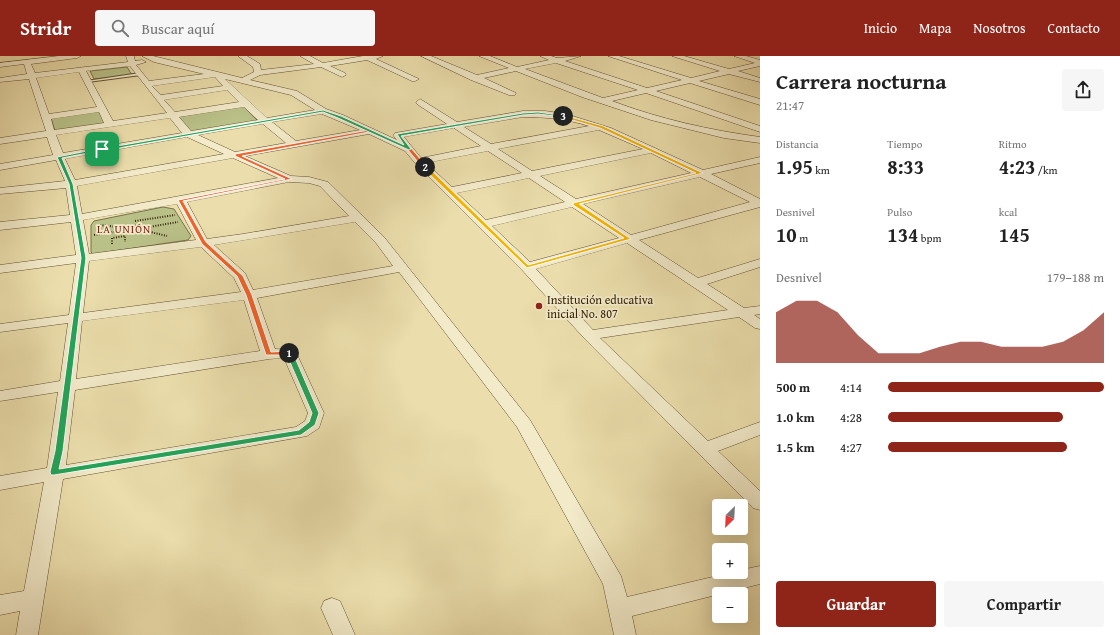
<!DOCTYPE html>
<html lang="es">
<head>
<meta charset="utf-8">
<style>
  body { margin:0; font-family:"Gentium Book Plus",serif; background:#f6f6f6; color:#222; height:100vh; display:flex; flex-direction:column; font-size:15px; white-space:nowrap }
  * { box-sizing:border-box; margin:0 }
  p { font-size:13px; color:#767676 }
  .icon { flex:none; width:22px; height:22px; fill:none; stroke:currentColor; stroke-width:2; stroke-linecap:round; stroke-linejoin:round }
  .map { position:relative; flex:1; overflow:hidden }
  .sheet { display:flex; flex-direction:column; background:#fff; width:360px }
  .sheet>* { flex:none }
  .needle { width:26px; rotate:204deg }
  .controls { position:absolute; left:712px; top:443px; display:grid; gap:8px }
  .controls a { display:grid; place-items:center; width:36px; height:36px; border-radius:4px; background:#fff; box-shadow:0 4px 16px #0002; font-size:20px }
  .pin { position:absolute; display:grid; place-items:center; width:34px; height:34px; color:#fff; margin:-17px; border-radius:8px; box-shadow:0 2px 6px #0006 }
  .km { position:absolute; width:20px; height:20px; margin:-10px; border-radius:50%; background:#222; color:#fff; font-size:11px; line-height:20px; text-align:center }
  .round { display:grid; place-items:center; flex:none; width:42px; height:42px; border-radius:4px; background:#f6f6f6 }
  .headline { display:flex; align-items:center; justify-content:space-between; height:68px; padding:0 16px }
  h1 { font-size:22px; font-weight:700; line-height:30px }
  .stats { display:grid; grid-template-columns:repeat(3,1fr); gap:6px; height:68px; padding:4px 16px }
  .stats div { display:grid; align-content:center }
  .stats b { font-size:20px; font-weight:700 }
  .stats small { font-size:11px; font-weight:400 }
  .stats p { font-size:11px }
  .chart { height:112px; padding:8px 16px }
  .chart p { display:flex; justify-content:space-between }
  .chart svg { width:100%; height:72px; margin-top:4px; fill:#8f2418; opacity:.7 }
  .primary-button { display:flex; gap:8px; margin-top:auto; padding:8px 16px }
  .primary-button a { flex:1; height:46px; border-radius:4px; background:#8f2418; color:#fff; font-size:16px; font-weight:700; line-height:46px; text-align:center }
  .primary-button a+a { background:#f6f6f6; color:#222 }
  ul { padding:0 16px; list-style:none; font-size:13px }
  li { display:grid; grid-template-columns:64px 48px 1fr; align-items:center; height:30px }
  li i { height:10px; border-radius:5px; background:#8f2418 }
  header { display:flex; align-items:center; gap:24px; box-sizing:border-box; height:56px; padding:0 20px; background:#8f2418; color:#fff }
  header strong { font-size:19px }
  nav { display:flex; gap:22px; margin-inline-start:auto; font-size:14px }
  .search { width:280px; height:36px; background:#f6f6f6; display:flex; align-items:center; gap:10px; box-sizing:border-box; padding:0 14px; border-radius:4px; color:#767676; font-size:15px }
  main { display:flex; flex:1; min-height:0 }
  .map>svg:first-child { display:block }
</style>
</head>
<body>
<header>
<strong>Stridr</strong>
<div class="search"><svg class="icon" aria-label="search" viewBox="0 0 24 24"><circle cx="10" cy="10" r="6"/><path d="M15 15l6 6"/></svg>Buscar aquí</div>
<nav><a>Inicio</a><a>Mapa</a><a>Nosotros</a><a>Contacto</a></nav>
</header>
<main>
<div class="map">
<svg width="760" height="579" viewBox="0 0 760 579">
  <rect width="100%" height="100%" fill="#ebdeac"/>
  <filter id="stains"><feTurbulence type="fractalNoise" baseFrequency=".005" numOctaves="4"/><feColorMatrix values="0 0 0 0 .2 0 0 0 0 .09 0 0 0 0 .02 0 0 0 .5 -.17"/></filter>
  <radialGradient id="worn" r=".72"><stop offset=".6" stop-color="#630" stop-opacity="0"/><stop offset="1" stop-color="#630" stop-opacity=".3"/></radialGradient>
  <g fill="#b9c188" stroke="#78724a">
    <path d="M127,11L132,19L94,23L90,15Z"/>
    <path d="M243,50L258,65L190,76L177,61Z"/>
    <path d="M99,55L105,68L55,75L51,62Z"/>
    <path d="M163,151L174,153L191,180L188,184L93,198L91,196V169L94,165Z"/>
  </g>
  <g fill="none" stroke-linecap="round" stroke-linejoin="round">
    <g stroke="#645233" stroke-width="2">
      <path id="lane" d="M140,17L141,19L88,26L86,25Z"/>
    </g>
    <g stroke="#645233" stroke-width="1">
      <g id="street">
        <path d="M59,0H81L77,2L31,8L35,17L128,6L126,0H134L135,5L142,4L146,6L136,9L149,25L204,18L154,6L142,0H153L242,22L254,16L253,11L238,0H247L260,8L261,14L314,8L300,0H310L323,7L363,0H383L376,3L419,23L415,25H412L367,4L330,10L345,17L346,19L342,21L321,11L260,19L250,24L297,35L326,53L343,59L397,84L393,79L395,77L447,68L417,48L416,46L420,43L457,66L523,55H545L566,58L611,72L703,114L760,101V107L711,118L760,143V151L639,184L698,222L760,203V211L707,228L744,252L760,250V258L754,259L760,263V273L755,272L739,261L600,282L708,385L760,366V379L718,395L760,435V454L753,452L584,282L522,214L415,107L405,95L369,78L245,100L291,120L309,121L328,126L384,181L530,364L621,520L627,541L734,516H741V514L760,510V528L632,560L636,579H614L603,528L517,371L399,216L257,242L275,293L295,294L324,357L319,372L307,380L63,423L38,579H16L20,555L0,559V539L24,535L44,426L0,434V420L47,412L58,336L0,345V335L60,325L68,267L0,276V268L69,259L76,207L0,217V209L76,199L71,166L0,174V166L70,159L66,132L0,138V132L65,125L56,104L0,114V108L53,99L47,81L0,88V82L46,75L29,23L0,26V22L27,18L24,8L0,11V7ZM130,10L167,57L113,65L86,15ZM79,16L97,51L49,58L36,22ZM215,21L223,30L161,39L152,30ZM225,23L291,39L315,54L267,62ZM227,34L239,46L175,56L164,44ZM244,51L258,64L191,75L179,61ZM99,56L104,67L54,74L51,63ZM322,58L360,74L296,85L272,66ZM523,61C546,61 567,63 589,70L491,88L464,71ZM170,62L182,77L63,97L56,79ZM263,68L286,87L235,96L198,79ZM454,72L481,90L421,102L404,81ZM599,74L643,93L532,115L498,93ZM187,81L224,98L75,124L65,103ZM488,95L522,117L452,131L426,107ZM651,97L691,117L576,143L540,120ZM233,102L278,122L82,158L77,130ZM700,121L750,146L631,179L583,148ZM529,122L565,146L486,164L457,137ZM289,126L309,127L320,130L349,160L243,178L207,183L187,146ZM177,148L196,184L89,198L83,164ZM572,151L619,182L530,206L492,170ZM355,166L376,187L393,210L253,234L245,217L214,189ZM627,187L728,254L593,274L536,213ZM201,191L234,222L241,236L83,257L89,205ZM244,244L260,295L76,323L82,265ZM284,302L308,357L305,365L296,371L66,409L75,334L269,303Z"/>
        <path d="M421,0H431L477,19L509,12L479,0H490L517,11L549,4L540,0H551L557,2L581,0L565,5L647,32L682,24L608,0H619L691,22L720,15L672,0H684L729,13L755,7L734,0H746L760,4V10L738,15L760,22V26L729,18L699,25L760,43V49L690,27L656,35L760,70V76L646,37L612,45C660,63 709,74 760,81V87L724,82L651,64L582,41L516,15L484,22L516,37L515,39H509L471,24ZM556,7L638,34L603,42L525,13Z"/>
        <path d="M332,542L340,545L355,579H333L321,552L324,545Z"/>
      </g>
    </g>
    <g stroke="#37240b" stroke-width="2" stroke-dasharray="1 1.5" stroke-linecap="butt">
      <path d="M135,165L175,159"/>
      <path d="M100,169L127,172"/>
      <path d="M137,169L143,171L142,174L132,177L126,175L127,172Z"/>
      <path d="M143,172L178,166"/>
      <path d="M142,174L167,180"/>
      <path d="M94,179L126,174"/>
      <path d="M112,188V182L125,180V186"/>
    </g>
    <use href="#lane" fill="#f2eac9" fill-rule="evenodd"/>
    <use href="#street" fill="#f2eac9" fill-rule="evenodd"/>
  </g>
  <path fill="#22a559" stroke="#fff" d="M102,92L104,94L62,102L73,128L86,202L63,395L59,413L299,374L309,366L312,357L286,297L289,295L293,297L319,357L315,369L301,379L54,419H51L50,416L55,395L81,202L69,128L57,101Z"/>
  <path fill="#f0652b" stroke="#fff" d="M369,74L411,92L427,111L423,112L408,94L369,76L242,100L292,123L183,145L206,186L243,220L252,239L271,296L289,295L293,297L289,299H266L246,239L237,220L202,188L178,144L285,123L235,100V98Z"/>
  <path fill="#f5b400" stroke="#fff" d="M563,59L603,70L703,117L579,148L631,183L527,212L423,112V110H427L528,209L624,182L573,149V147L696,117L600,72L562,61Z"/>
  <path fill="#22a559" stroke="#fff" d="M323,54L341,60L404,89L397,78L523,57L538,56L565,60L563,61L538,58L523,59L401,80L411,93L409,94L338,62L323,56L102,95L100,93Z"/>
  <circle fill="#8f2418" stroke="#f2eac9" stroke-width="1.5" cx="539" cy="250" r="4"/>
  <g text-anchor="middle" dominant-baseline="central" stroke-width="3.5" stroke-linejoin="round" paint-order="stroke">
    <g font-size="11" letter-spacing="1" fill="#7a1f14" stroke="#f2eac9">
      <text x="124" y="173">LA UNIÓN</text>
    </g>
    <g font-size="12" fill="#37240b" stroke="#f2eac9" text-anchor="start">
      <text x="547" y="243">Institución educativa<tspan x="547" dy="14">inicial No. 807</tspan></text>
    </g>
  </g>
  <rect width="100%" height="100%" filter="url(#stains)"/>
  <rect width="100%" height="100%" fill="url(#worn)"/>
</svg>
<div class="controls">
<a><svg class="needle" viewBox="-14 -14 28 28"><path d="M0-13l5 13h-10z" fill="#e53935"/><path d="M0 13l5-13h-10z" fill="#767676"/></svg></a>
<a>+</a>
<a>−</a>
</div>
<div class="pin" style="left:102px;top:93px;background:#1e9e55"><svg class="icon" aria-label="arrive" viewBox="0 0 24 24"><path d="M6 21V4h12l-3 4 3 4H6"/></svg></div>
<b class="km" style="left:289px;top:297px">1</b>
<b class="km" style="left:425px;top:111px">2</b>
<b class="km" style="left:563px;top:60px">3</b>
</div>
<section class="sheet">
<div class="headline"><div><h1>Carrera nocturna</h1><p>21:47</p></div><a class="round"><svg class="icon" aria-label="share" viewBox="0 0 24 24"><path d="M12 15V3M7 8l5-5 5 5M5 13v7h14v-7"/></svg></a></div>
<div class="stats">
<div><p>Distancia</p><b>1.95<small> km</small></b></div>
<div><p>Tiempo</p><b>8:33</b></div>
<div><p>Ritmo</p><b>4:23<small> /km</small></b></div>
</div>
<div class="stats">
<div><p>Desnivel</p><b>10<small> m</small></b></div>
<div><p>Pulso</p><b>134<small> bpm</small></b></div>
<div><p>kcal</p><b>145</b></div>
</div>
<div class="chart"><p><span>Desnivel</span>179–188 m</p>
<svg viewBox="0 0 160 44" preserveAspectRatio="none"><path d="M0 44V13L10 6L20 6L30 13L40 27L50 38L60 38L70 38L80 34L90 31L100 31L110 34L120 34L130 34L140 31L150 24L160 13V44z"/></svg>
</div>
<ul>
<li><b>500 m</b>4:14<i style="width:100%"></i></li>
<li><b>1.0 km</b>4:28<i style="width:81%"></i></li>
<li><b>1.5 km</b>4:27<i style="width:83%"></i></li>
</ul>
<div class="primary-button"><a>Guardar</a><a>Compartir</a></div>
</section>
</main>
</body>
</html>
